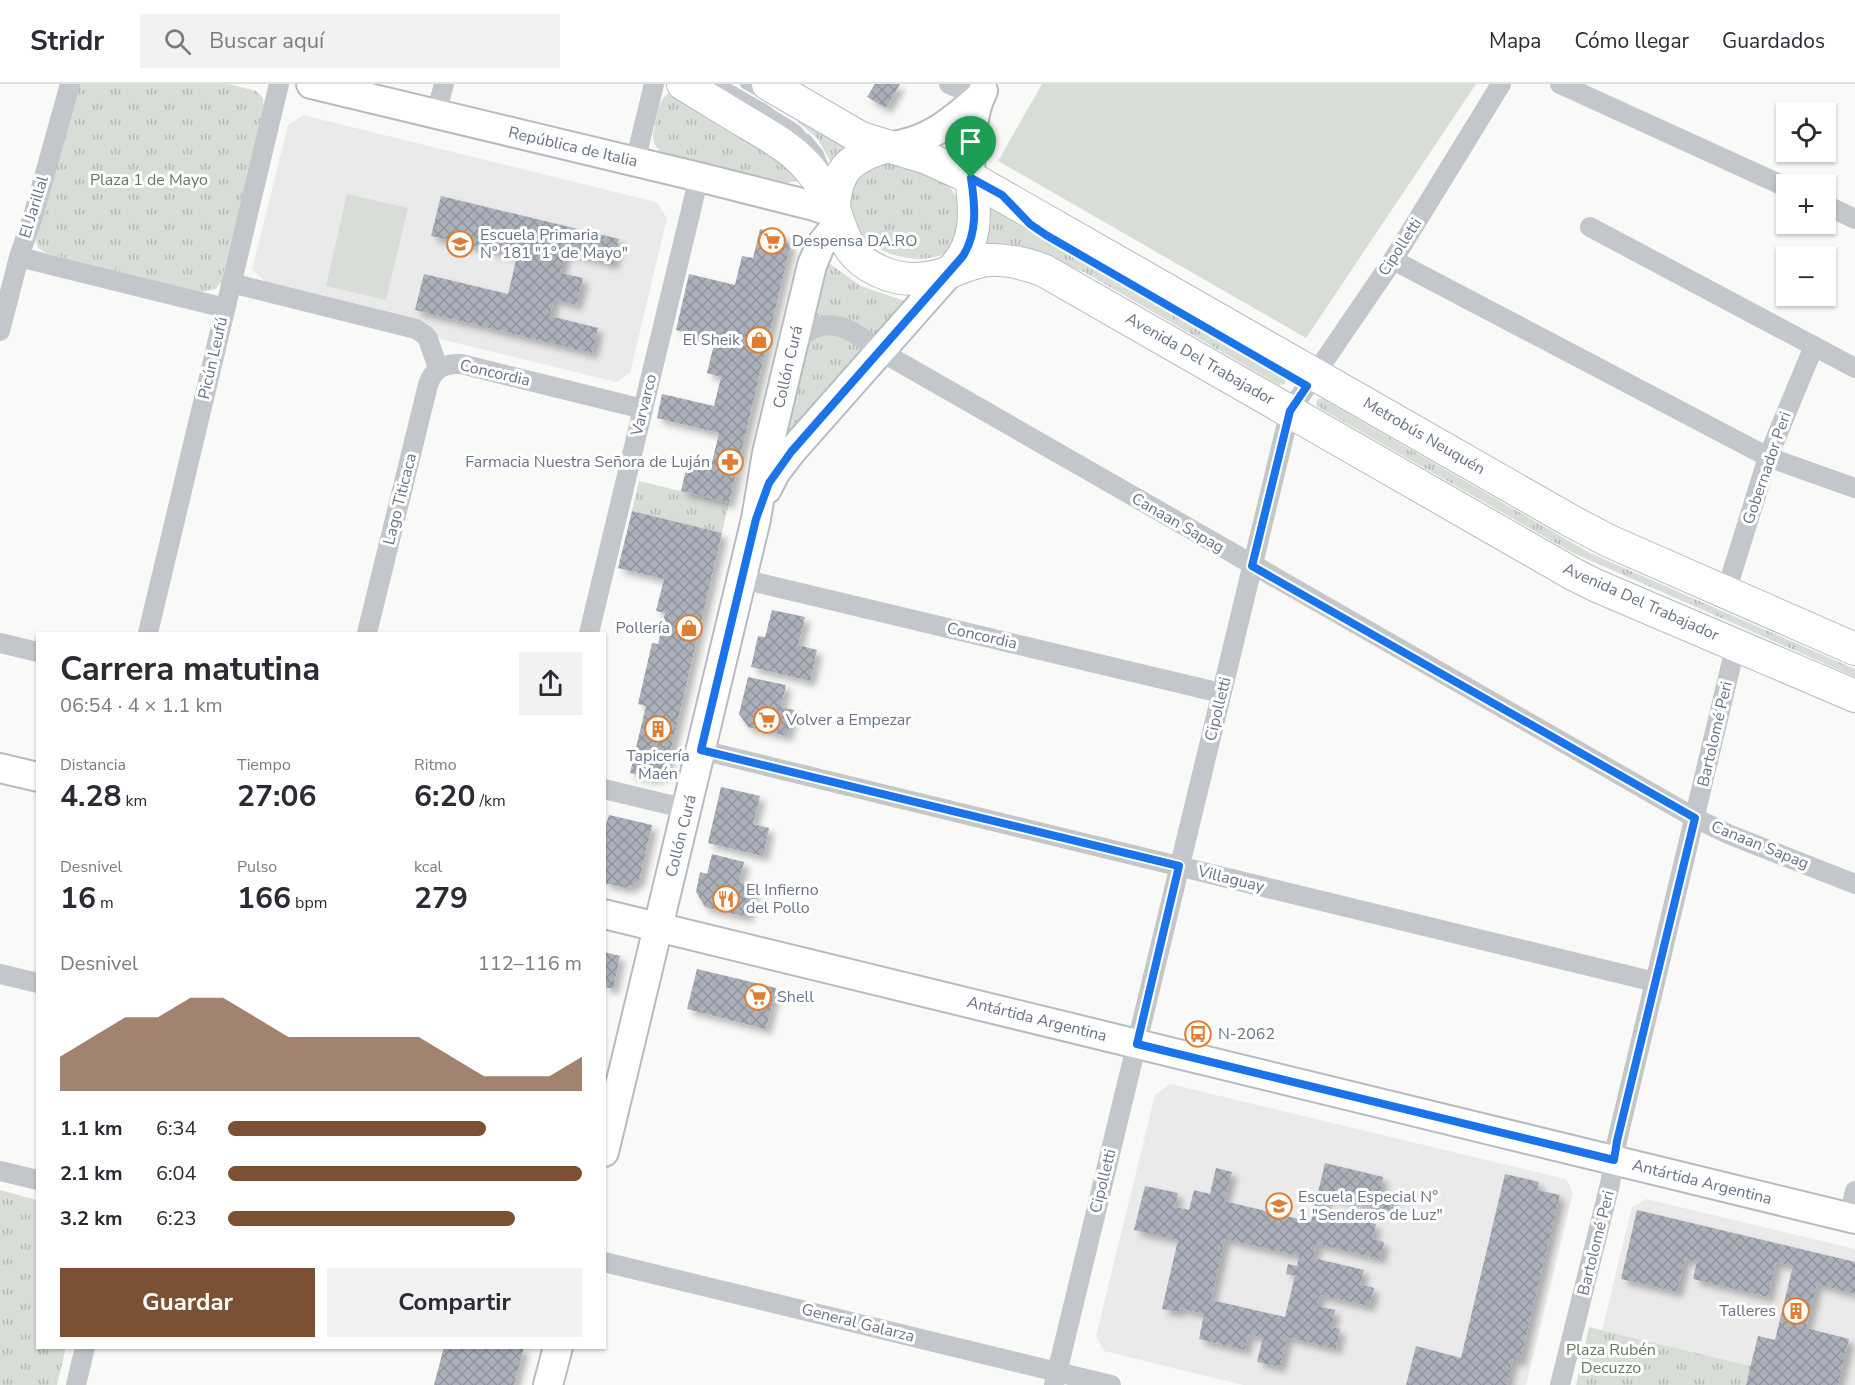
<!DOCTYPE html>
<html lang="es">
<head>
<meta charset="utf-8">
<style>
  body { margin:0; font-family:"Nunito Sans",sans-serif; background:#f2f2f3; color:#2b2b33; height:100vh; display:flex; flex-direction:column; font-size:22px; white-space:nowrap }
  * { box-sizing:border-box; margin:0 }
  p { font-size:20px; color:#7c7c81 }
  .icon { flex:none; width:33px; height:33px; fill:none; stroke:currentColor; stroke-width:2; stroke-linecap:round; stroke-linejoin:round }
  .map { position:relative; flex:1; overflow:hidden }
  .sheet { position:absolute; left:36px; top:548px; width:570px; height:717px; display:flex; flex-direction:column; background:#fff; border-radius:0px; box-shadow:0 2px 4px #0004 }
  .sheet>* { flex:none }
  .tools { position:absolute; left:1776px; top:18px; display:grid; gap:12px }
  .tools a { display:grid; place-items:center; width:60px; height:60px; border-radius:0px; background:#fff; box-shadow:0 2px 4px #0004; font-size:30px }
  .pin { position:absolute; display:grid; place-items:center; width:51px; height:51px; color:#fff; margin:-62px -26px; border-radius:50% 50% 50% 0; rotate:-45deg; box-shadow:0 0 6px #0007 }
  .pin .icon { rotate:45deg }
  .round { display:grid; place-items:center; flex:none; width:63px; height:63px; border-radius:0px; background:#f2f2f3 }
  .overview { display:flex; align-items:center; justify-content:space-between; height:102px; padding:0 24px }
  h1 { font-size:33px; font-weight:700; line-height:45px }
  .figures { display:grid; grid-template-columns:repeat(3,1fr); gap:9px; height:102px; padding:6px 24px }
  .figures div { display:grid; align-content:center }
  .figures b { font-size:30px; font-weight:700 }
  .figures small { font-size:16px; font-weight:400 }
  .figures p { font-size:16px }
  .chart { height:168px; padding:12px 24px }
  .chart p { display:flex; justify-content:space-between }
  .chart svg { width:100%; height:108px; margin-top:6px; fill:#7c5033; opacity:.7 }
  .cta { display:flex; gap:12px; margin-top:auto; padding:12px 24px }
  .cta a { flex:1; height:69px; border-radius:0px; background:#7c5033; color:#fff; font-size:24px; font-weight:700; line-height:69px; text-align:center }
  .cta a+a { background:#f2f2f3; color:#2b2b33 }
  ul { padding:0 24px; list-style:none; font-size:20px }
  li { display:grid; grid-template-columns:96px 72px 1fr; align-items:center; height:45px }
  li i { height:15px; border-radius:8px; background:#7c5033 }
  header { display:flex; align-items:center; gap:36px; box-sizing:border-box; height:84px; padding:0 30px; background:#fff; border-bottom:2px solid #e1e1e2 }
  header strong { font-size:28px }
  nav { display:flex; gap:33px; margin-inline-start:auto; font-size:21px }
  .search { width:420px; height:54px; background:#f2f2f3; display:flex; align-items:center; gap:15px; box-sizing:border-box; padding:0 21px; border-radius:0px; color:#7c7c81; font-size:22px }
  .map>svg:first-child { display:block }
</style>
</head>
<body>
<header>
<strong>Stridr</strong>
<div class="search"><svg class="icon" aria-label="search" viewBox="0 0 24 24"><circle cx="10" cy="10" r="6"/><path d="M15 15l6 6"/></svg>Buscar aquí</div>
<nav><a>Mapa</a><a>Cómo llegar</a><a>Guardados</a></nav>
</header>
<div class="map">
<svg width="1855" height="1301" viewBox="0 0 1855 1301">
  <defs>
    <pattern id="grass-tufts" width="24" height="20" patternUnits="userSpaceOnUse" patternTransform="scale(1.5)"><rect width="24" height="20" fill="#d8ded7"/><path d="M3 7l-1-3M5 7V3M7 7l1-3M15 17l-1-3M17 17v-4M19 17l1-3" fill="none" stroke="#b3b9b4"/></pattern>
    <pattern id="building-cross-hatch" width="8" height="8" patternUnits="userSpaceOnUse" patternTransform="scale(1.5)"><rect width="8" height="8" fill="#abb0ba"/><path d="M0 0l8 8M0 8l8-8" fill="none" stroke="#8f949d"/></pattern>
    <filter id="shadow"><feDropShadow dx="5.5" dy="5.5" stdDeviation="3" flood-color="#0004"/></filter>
  </defs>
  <rect width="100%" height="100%" fill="#f9faf7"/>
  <g fill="#eaeaeb">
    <path d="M303,31L656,118L667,134L630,289L616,298L440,255L422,239L269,201L252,185L288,41Z"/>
    <path d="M1170,1000L1566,1095L1573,1109L1526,1301H1243L1104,1267L1096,1252L1155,1011Z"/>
    <path d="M1646,1115L1855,1165V1301H1746L1751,1282L1602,1246L1632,1123Z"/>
  </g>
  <g fill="url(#grass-tufts)">
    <path d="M78,0H229L256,7L263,14L264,24L221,198L216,205L202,208L46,169L38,164L35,155Z"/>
    <path d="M671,8L789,73L798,94L796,97L786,99L666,70C657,66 653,61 653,51C657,37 657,13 671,8Z"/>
    <path d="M796,36L848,63L832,80L817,54Z"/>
    <path d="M894,77L947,99C954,109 964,123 963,136C962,146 953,159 949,168C921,183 874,172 857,145C852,137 849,127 846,119L860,87Z"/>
    <path d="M987,125H991L1285,293V300L1279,301L1084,188L1053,176L983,166Z"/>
    <path d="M827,178L861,202L905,217L906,219L881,253L812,237Z"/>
    <path d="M828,247L862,263V267L776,373L805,258Z"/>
    <path d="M1318,315H1323L1590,469L1855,585V593L1571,468L1318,323L1316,319Z"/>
    <path d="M639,397L729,419L722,449L632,427Z"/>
    <path d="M0,1106L37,1116L38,1263H66L57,1301H0Z"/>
    <path d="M1589,1243L1751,1282L1746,1301H1576Z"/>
  </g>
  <g fill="#d8ded7">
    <path d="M1042,0H1476L1306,254L998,77Z"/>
    <path d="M347,110L408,124L386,216L326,202Z"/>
  </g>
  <g fill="url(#building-cross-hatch)" fill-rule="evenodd" filter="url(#shadow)">
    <path d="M875,0H900L886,24L867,13Z"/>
    <path d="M441,112L619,155L613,180L566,168L560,189L583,194L576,221L554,215L550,232L598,244L592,269L415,226L424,190L508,210L517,172L431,152Z"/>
    <path d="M760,145L784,151L790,163L729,419L681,407L688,377L711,383L719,349L657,334L662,310L714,322L721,293L707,289L715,256L676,246L689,190L735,201L742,172L753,174Z"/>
    <path d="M632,427L722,449L665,690L652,694L630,689L646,622L638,620L652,559L658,560L665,529L656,527L664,495L618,484Z"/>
    <path d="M772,526L805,533L798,561L817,566L810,597L751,583L758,552L765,553Z"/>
    <path d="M748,593L786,601L781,623L794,626L787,652L748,643L739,630Z"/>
    <path d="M721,703L760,712L753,740L769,744L763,772L708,759Z"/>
    <path d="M609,731L652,741L639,797L627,804L604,799V747Z"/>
    <path d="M712,770L744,778L739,798L755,802L747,833L705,823L696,808L700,788L707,790Z"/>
    <path d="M604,868L620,872L613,905L604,903Z"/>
    <path d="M697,885L776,904L766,945L687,925Z"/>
    <path d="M1325,1079L1383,1093L1380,1109L1394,1112L1390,1126L1327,1112L1323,1128L1376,1140L1373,1155L1384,1158L1380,1175L1317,1160L1313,1174L1364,1186L1360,1200L1374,1204L1369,1222L1320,1211L1317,1222L1335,1226L1331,1243L1340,1245L1336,1265L1287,1253L1280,1283L1257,1278L1263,1254L1249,1250L1245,1266L1199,1255L1204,1230L1180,1224L1179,1228L1162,1225L1178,1156L1134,1146L1145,1102L1178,1109L1175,1123L1189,1126L1194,1106L1210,1110L1216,1084L1232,1088L1224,1117L1311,1138ZM1225,1155L1299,1172L1297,1182L1288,1180L1286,1190L1295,1192L1285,1233L1211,1216Z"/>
    <path d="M1505,1090L1539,1098L1537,1106L1560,1111L1520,1277L1513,1275L1507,1301H1406L1416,1262L1461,1274Z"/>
    <path d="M1637,1126L1855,1178V1210L1817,1200L1806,1244L1849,1255L1838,1301H1746L1758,1252L1775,1256L1793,1182L1776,1178L1768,1213L1693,1195L1697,1177L1685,1175L1677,1208L1621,1195Z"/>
    <path d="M444,1263H524L514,1301H434Z"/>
  </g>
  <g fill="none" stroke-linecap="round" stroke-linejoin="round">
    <g stroke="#b8bbc2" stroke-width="32">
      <g id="secondary">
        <path d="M311,0L699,93L814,122L834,129"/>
        <path d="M886,63C927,59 950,39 980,13"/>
        <path d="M971,94C969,70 971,29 983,7"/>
        <path d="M767,405L775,389L791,368L950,188"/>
        <path d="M0,684L38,693"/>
        <path d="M604,830L1855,1135"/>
        <path d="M604,1068L756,435L767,369L812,181L820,162L838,139"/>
        <path d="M548,1301L558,1263"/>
      </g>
    </g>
    <g stroke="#b7babf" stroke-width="34">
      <g id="primary">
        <path d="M683,0C705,13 727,27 749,40C769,52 789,63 805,80C813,89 821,99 827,110C844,141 839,169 879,187C902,198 926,197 950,188C962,183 975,177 989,176C1007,175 1026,180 1043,186L1573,490L1597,502L1855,612"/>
        <path d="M768,0L861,54L927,74L971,94L1571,437L1609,457L1855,565"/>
        <path d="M834,129C834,89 848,73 886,63"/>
        <path d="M950,188C978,162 976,129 971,94"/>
      </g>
    </g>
    <g stroke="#c3c6cb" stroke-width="10">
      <path d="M721,0L768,27"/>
      <path d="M745,0L766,12"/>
      <path d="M807,55L819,70L827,90"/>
    </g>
    <g stroke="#c3c6cb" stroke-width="20">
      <path d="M949,0L980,13"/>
      <path d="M1560,0L1786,103"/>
      <path d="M760,29L793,49L807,67"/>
      <path d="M436,30L444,0"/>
      <path d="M635,78L654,0"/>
      <path d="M1826,121L1855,135"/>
      <path d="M1590,143L1855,284"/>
      <path d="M19,173L225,224"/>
      <path d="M1393,176L1768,373L1855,404"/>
      <path d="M231,199L416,245L425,251L428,255L438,284"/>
      <path d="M0,247L19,173L34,129L70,0"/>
      <path d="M793,260C824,226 851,244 880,267L1695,734L1728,750L1855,800"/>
      <path d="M742,495L1221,609"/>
      <path d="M1726,508L1768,373L1814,262"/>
      <path d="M148,549L279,0"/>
      <path d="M367,549L428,301C433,285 444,279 461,280L643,325"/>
      <path d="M589,549L699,93"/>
      <path d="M0,559L38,568"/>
      <path d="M701,666L1655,898"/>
      <path d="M604,705L687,725"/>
      <path d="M0,890L38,899"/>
      <path d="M0,1087L38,1096"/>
      <path d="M1849,1133L1855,1107"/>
      <path d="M604,1178L1111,1301"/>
      <path d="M76,1301L85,1263"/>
      <path d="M1054,1301L1290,327L1393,176L1501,0"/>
      <path d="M1560,1301L1610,1100L1617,1057L1736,560"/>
    </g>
    <use href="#secondary" stroke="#fff" stroke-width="28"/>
    <use href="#primary" stroke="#fff" stroke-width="32"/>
  </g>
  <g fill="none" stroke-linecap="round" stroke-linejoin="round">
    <g stroke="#fff" stroke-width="12">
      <path id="route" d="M971,94L1002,111L1030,140L1046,151L1307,302L1290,327L1252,482L1695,734L1617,1057L1614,1076L1137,960L1179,782L701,666L756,435L769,399L791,368L963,172C978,148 975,121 971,94Z"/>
    </g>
    <use href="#route" stroke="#1a73e8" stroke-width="8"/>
  </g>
  <defs>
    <g id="supermarket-ring" transform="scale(1.35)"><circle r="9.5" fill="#fff" stroke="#df7e32" stroke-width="1.5"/><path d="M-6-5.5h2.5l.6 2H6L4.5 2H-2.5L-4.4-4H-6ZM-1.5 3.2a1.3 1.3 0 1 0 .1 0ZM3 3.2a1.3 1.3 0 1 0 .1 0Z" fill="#df7e32"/></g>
    <g id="school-ring" transform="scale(1.35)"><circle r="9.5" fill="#fff" stroke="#df7e32" stroke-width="1.5"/><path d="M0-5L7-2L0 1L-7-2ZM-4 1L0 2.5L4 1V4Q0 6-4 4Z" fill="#df7e32"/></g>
    <g id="shop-ring" transform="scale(1.35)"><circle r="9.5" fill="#fff" stroke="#df7e32" stroke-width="1.5"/><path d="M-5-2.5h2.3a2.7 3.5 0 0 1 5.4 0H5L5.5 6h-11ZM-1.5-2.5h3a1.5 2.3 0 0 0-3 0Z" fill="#df7e32"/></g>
    <g id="pharmacy-ring" transform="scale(1.35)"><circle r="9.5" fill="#fff" stroke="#df7e32" stroke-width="1.5"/><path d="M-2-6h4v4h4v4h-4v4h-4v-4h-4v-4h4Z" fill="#df7e32"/></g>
    <g id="building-ring" transform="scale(1.35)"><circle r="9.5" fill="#fff" stroke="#df7e32" stroke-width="1.5"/><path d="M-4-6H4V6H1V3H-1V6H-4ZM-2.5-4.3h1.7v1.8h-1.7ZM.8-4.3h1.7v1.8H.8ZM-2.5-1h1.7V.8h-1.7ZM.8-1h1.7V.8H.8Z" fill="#df7e32"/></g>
    <g id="restaurant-ring" transform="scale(1.35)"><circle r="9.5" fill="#fff" stroke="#df7e32" stroke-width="1.5"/><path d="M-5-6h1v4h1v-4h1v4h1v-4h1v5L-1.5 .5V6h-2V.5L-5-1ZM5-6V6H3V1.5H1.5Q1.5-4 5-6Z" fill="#df7e32"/></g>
    <g id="bus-ring" transform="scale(1.35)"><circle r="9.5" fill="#fff" stroke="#df7e32" stroke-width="1.5"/><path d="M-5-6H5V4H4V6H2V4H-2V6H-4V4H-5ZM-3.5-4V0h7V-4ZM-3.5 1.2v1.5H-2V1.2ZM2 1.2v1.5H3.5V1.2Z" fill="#df7e32"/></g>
  </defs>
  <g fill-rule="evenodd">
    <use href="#supermarket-ring" x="772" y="157"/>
    <use href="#school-ring" x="460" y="160"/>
    <use href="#shop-ring" x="759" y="256"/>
    <use href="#pharmacy-ring" x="730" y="378"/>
    <use href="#shop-ring" x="689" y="544"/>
    <use href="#supermarket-ring" x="767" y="636"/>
    <use href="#building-ring" x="658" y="645"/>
    <use href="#restaurant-ring" x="726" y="815"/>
    <use href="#supermarket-ring" x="758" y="913"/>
    <use href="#bus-ring" x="1198" y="950"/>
    <use href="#school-ring" x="1279" y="1122"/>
    <use href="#building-ring" x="1796" y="1227"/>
  </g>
  <g text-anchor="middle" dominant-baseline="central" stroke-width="6" stroke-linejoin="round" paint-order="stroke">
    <g font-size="16" fill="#697488" stroke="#fff">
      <text transform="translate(573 63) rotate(13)">República de Italia</text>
      <text transform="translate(34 123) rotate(-73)">El Jarillal</text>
      <text transform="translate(1400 163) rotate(-57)">Cipolletti</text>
      <text transform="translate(213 274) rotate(-77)">Picún Leufú</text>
      <text transform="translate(1200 275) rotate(30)">Avenida Del Trabajador</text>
      <text transform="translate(788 283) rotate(-77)">Collón Curá</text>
      <text transform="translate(495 289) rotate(13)">Concordia</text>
      <text transform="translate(644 321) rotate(-76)">Varvarco</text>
      <text transform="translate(1424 352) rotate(30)">Metrobús Neuquén</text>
      <text transform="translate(1767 384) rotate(-71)">Gobernador Peri</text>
      <text transform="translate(400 415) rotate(-76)">Lago Titicaca</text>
      <text transform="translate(1178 439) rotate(30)">Canaan Sapag</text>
      <text transform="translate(1641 518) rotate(24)">Avenida Del Trabajador</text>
      <text transform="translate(982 552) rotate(13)">Concordia</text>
      <text transform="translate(1218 625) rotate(-76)">Cipolletti</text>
      <text transform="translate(1715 650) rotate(-77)">Bartolomé Peri</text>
      <text transform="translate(681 752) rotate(-76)">Collón Curá</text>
      <text transform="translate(1760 761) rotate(22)">Canaan Sapag</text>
      <text transform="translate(1231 795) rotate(14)">Villaguay</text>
      <text transform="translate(1037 935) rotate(14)">Antártida Argentina</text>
      <text transform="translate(1103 1097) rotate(-76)">Cipolletti</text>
      <text transform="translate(1702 1098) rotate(14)">Antártida Argentina</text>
      <text transform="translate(1596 1159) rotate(-76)">Bartolomé Peri</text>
      <text transform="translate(858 1239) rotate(14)">General Galarza</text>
    </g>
    <g font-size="16" fill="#647a64" stroke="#fff">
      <text x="149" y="96">Plaza 1 de Mayo</text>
      <text x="1611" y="1266">Plaza Rubén<tspan x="1611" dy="18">Decuzzo</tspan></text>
    </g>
    <g font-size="16" fill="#697488" stroke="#fff" text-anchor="start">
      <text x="480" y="151">Escuela Primaria<tspan x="480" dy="18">N° 181 "1° de Mayo"</tspan></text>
      <text x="792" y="157">Despensa DA.RO</text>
      <text x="740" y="256" text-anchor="end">El Sheik</text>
      <text x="710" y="378" text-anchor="end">Farmacia Nuestra Señora de Luján</text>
      <text x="670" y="544" text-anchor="end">Pollería</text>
      <text x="786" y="636">Volver a Empezar</text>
      <text x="658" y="672" text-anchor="middle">Tapicería<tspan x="658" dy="18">Maén</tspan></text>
      <text x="746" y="806">El Infierno<tspan x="746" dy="18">del Pollo</tspan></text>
      <text x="777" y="913">Shell</text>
      <text x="1218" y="950">N-2062</text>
      <text x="1298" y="1113">Escuela Especial N°<tspan x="1298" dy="18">1 "Senderos de Luz"</tspan></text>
      <text x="1776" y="1227" text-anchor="end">Talleres</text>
    </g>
  </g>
</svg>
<div class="tools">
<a><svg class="icon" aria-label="locate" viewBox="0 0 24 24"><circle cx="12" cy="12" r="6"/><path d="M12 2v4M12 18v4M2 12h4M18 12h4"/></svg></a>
<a>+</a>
<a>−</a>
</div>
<div class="pin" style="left:971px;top:94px;background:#1e9e55"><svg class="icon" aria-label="arrive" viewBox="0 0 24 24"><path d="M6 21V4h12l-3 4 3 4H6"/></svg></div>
<section class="sheet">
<div class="overview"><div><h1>Carrera matutina</h1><p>06:54 · 4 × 1.1 km</p></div><a class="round"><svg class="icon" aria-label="share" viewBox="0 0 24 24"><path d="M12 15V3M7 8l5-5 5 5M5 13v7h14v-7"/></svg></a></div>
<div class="figures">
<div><p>Distancia</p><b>4.28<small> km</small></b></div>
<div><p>Tiempo</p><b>27:06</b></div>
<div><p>Ritmo</p><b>6:20<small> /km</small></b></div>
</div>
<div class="figures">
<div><p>Desnivel</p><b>16<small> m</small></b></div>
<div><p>Pulso</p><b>166<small> bpm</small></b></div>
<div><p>kcal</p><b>279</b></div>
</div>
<div class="chart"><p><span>Desnivel</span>112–116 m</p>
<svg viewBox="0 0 160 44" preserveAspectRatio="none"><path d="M0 44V30L10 22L20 14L30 14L40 6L50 6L60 14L70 22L80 22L90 22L100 22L110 22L120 30L130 38L140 38L150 38L160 30V44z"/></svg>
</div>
<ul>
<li><b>1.1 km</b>6:34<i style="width:73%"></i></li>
<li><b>2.1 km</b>6:04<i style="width:100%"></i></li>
<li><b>3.2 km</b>6:23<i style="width:81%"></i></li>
</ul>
<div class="cta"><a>Guardar</a><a>Compartir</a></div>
</section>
</div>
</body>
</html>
